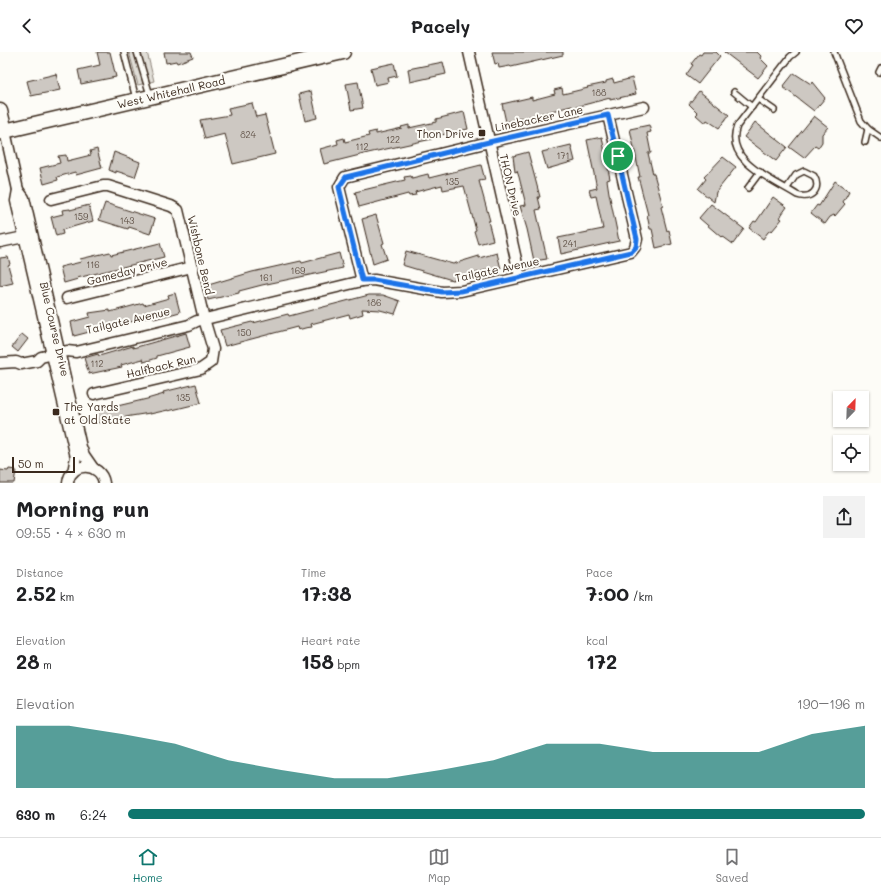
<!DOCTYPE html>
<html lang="en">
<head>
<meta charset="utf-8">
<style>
  body { margin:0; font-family:Mali,sans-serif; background:#f2f2f2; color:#202124; height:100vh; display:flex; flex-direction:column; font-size:15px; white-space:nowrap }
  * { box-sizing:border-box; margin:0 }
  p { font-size:13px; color:#757577 }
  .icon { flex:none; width:22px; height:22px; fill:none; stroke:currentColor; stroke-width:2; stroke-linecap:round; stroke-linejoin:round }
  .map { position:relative; height:431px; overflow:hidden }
  .side { display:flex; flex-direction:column; background:#fff; flex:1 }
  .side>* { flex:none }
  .needle { width:26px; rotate:23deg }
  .controls { position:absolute; left:833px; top:339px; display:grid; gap:8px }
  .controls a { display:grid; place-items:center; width:36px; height:36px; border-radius:0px; background:#fff; box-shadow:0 1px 3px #0004; font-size:20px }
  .scale { position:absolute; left:12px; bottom:10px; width:63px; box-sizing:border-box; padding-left:4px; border:2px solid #3b2a1e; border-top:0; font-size:11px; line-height:14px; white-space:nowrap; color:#3b2a1e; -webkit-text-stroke:3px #fdfcf7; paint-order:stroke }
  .pin { position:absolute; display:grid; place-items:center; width:34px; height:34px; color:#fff; margin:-17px; border:2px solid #fff; border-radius:50%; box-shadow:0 1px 4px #0007 }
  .round { display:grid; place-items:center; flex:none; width:42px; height:42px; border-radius:0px; background:#f2f2f2 }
  .head { display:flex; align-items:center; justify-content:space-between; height:68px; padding:0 16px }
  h1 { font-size:22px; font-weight:700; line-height:30px }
  .figures { display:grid; grid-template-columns:repeat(3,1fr); gap:6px; height:68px; padding:4px 16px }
  .figures div { display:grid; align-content:center }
  .figures b { font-size:20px; font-weight:700 }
  .figures small { font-size:11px; font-weight:400 }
  .figures p { font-size:11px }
  .chart { height:112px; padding:8px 16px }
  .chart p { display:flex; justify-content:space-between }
  .chart svg { width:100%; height:72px; margin-top:4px; fill:#0f766e; opacity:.7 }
  ul { padding:0 16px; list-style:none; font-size:13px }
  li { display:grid; grid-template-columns:64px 48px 1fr; align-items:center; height:30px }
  li i { height:10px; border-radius:5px; background:#0f766e }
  header { display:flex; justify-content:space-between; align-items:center; height:52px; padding:0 16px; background:#fff; font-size:18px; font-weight:700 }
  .tabs { display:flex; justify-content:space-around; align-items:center; height:56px; border-top:1px solid #e0e0e0; background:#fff; font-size:11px; color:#757577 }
  .tabs a { display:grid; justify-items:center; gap:2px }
  .tabs .on { color:#0f766e }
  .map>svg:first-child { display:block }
</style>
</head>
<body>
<header><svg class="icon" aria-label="back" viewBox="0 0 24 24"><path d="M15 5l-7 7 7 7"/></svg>Pacely<svg class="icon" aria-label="heart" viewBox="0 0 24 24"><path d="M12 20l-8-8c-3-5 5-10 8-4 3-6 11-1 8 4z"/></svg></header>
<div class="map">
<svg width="881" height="431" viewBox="0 0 881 431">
  <rect width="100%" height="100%" fill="#fdfcf7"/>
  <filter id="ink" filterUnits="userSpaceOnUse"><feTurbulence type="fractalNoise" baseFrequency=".025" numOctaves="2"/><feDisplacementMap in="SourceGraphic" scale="8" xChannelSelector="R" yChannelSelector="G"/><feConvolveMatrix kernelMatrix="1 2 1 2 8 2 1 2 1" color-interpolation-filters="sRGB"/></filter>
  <g filter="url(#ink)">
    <path fill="#e1ded7" stroke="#8e847a" d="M129,0H147L154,29L138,33Z"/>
    <g fill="#cdc8c2" stroke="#3b2a1e">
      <path d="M97,0H110L116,25L81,32L78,18L100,13Z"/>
      <path d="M164,0H191L193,5L177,11L176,9L166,11Z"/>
      <path d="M492,0H563V3L511,15L510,14L499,16L498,11L495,12Z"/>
      <path d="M703,0H716L720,4L698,32L686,23L693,13L691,12L699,2L701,3Z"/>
      <path d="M724,0H757L761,4L760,6L768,14L758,26Z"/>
      <path d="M443,10L446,22L410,30L408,17Z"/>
      <path d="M394,11L397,24L388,26L389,30L375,33L371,16Z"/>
      <path d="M794,21L811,32L812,30L825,46L814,59L783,35Z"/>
      <path d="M56,22L60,38L31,44L27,29Z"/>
      <path d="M632,26L636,42L610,48V46L572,56V54L506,70L502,52L532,45V48L555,42L554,38L562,36L563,42L588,36L587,35L606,31V29L613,27L614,31Z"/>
      <path d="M358,30L363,56L351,58L346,32Z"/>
      <path d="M311,39L317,66L305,69L299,42Z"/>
      <path d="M699,39L729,63L719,76L707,68L705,71L696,63L698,61L689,52Z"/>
      <path d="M252,51L256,65L265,63L275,102L233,112L225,82L205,87L200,68L230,63L228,56Z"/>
      <path d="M464,60L468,77L432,85V87L368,101L324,112L320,97L338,92L337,88L344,86L345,90L369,84L368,81L376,79V82L402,76L401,75L409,73V76L436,70V67Z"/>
      <path d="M814,64L828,75L822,82V90L818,96L815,94L804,106L789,95Z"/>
      <path d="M755,70L787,95L776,109L744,85Z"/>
      <path d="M649,73L651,80L647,81L651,101H648L653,122H654L663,154L661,155L667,179L669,178L672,192L656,196L652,177H650L647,163H648L640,132L638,125H640L630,77Z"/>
      <path d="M602,85L610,127L607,128L609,141L619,189L561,202L558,186L603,177L596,144L591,145L589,138L597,136L587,88Z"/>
      <path d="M571,93L575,109L547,117L542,100Z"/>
      <path d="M97,97L102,116L76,123L75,120L57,125L58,128L44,132L40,116L60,111L58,104L66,103L67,109L91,103L90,99Z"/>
      <path d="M114,100L140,110L135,125L116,119V121L109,118Z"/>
      <path d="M528,100L540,145H538L541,157L536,158L547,207L534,209L527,177L520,154L526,153L519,125L517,119L515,120L513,104Z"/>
      <path d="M723,105L736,115L716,140L714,150L698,137L706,127L704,125Z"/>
      <path d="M481,113L485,128L479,129L490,169H488L493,188L478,192L474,179L476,178L464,134L443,138L442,133L415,140L416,143L409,144L408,142L359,155L355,140L405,128L404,125L411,124L412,126L428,122L429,126Z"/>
      <path d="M835,129L849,139L843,150L845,152L835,164L834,163L830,165L825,172L811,161L817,153L819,154Z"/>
      <path d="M773,145L787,155L782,162L780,166L782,167L772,179L771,178L768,180L763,187L749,176L754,169L756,170Z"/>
      <path d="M105,151L155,167L150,182L129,175L128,177L99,168Z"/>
      <path d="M711,152L744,177L733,192L722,184L721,185L699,166Z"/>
      <path d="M89,153L93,169L62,178L63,182L56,184L51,165L63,162L62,158L70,157V158Z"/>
      <path d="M376,163L384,191L382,192L387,207L373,212L362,167Z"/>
      <path d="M160,191L164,205L77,226L78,227L64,231L60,215L81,210L80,207L110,200L111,203Z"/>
      <path d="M406,199L453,212L479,204V206L497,201L501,217L488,220L487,218L452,228L402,213Z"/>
      <path d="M339,201L343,216L262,233L239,239V241L208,248L205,234L252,220L301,209L302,211Z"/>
      <path d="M8,205L10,212L8,213L13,231L0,234V206Z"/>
      <path d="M175,241L180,260L154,267L153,264L134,269L113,275V277L93,280V279L74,284L71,270L90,265L89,261L110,258V260L143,251L144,253L169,246L168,243Z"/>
      <path d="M369,243H383L400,249L395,262L380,258L362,257L363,262L350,266L349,262L311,272L312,275L305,276L298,278L297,275L225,294L220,278L252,270L253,271L288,262L289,264Z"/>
      <path d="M186,281L190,295L157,304V306L144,310L143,307L121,313L122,315L89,322L84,306L98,302L99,304L133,294V296Z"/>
      <path d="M22,282L28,287L18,300L12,295Z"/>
      <path d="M196,332L201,351L168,359V358L150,362V361L131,364L99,371L96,359L147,347L164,342L163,340Z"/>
      <path d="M9,417L16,418L14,431H0V418L8,419Z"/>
    </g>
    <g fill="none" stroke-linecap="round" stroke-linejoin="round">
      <g stroke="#3b2a1e" stroke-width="8">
        <g id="service">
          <path d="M124,0L136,47"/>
          <path d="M137,0L150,43"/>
          <path d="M834,0L861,69L868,77L881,86"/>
          <path d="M879,20L881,16"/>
          <path d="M734,40L752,55"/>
          <path d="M758,47L774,58"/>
          <path d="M865,90L868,77"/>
          <path d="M748,136L760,120"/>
          <path d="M787,136L796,123L804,119L814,124C822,137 811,148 797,143C774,128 723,109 737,74L790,5L796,0"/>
        </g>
      </g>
      <g stroke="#3b2a1e" stroke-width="13">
        <g id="minor">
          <path d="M469,0L520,225"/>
          <path d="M5,79L18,138L16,149L76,405L73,420"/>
          <path d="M18,138L24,146L81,395L84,403L93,416"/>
          <path d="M51,147L103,134H108L171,154L178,158L204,267L213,297L211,310L201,317L94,342"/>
          <path d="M0,190L29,184"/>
          <path d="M362,229L339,135L345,125L489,90L644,55"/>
          <path d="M67,246L192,215"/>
          <path d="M0,311L16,310L21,312L37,309L41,305L67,299L76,300L189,273L197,269L362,229L374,228L442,240L461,239L631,200L635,195L637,187L608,63"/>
          <path d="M68,431C70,409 101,410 104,431"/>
        </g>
      </g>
      <g stroke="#3b2a1e" stroke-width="17">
        <g id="secondary">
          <path d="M0,59L5,79"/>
          <path d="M0,80L343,0"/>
        </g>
      </g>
      <use href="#service" stroke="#fdfcf7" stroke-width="5"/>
      <use href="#minor" stroke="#fdfcf7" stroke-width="10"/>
      <use href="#secondary" stroke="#fdfcf7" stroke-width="14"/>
    </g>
  </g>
  <g fill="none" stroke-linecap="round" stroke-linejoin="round" filter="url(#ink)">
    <g stroke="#fff" stroke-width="8">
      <path id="route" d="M608,63L637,187L636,195L631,200L461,239L442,240L374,228H362L339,135L346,125L489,90Z"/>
    </g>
    <use href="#route" stroke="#1a73e8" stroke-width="5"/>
  </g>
  <g fill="#3b2a1e" stroke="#fdfcf7" stroke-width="1.5">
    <rect x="478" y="77" width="8" height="8" rx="2"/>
    <rect x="52" y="356" width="8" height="8" rx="2"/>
  </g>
  <g text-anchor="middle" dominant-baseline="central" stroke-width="4" stroke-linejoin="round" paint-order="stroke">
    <g font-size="9" fill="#605247">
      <text x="599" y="40">188</text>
      <text x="248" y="82">824</text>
      <text x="393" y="87">122</text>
      <text x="362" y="94">112</text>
      <text x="563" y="103">171</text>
      <text x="452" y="129">135</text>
      <text x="81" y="164">159</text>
      <text x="127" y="168">143</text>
      <text x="570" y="191">241</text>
      <text x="93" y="212">116</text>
      <text x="298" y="218">169</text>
      <text x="266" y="225">161</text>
      <text x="374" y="250">186</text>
      <text x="244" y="280">150</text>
      <text x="97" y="311">112</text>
      <text x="183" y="345">135</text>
    </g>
    <g font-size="11" fill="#3b2a1e" stroke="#fdfcf7">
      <text transform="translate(171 40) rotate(-13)">West Whitehall Road</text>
      <text transform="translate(539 66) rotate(-12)">Linebacker Lane</text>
      <text transform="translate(511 133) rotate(77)">THON Drive</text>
      <text transform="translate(201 203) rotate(77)">Wishbone Bend</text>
      <text transform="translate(497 217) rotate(-12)">Tailgate Avenue</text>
      <text transform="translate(127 219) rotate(-14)">Gameday Drive</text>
      <text transform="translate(128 268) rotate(-13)">Tailgate Avenue</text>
      <text transform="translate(55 277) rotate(77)">Blue Course Drive</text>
      <text transform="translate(161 314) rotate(-13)">Halfback Run</text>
    </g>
    <g font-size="11" fill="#3b2a1e" stroke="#fdfcf7" text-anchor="end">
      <text x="474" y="81">Thon Drive</text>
      <text x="64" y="354" text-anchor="start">The Yards<tspan x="64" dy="13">at Old State</tspan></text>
    </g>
  </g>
</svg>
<div class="controls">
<a><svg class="needle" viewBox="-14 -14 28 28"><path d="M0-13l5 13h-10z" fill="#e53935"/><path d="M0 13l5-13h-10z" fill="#757577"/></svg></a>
<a><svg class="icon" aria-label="locate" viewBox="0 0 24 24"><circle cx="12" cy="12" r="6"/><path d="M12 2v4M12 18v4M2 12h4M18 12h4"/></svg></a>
</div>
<div class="scale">50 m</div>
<div class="pin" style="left:618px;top:104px;background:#1e9e55"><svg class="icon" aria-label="arrive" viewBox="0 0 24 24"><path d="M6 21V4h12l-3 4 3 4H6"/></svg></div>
</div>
<section class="side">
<div class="head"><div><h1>Morning run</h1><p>09:55 · 4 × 630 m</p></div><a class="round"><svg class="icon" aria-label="share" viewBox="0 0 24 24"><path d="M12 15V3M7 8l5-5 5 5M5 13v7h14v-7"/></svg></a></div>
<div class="figures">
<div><p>Distance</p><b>2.52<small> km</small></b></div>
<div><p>Time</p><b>17:38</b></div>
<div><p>Pace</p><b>7:00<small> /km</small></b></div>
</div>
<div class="figures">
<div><p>Elevation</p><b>28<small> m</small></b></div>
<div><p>Heart rate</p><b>158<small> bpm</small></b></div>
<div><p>kcal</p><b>172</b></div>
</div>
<div class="chart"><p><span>Elevation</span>190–196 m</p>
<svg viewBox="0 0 160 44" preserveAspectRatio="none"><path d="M0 44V6L10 6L20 11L30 17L40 27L50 33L60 38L70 38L80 33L90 27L100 17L110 17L120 22L130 22L140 22L150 11L160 6V44z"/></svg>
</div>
<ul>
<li><b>630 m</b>6:24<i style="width:100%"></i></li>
</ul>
</section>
<nav class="tabs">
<a class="on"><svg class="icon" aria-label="home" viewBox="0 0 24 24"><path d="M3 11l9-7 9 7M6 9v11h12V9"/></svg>Home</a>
<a><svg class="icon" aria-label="map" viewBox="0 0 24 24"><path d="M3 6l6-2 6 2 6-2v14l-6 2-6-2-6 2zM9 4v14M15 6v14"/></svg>Map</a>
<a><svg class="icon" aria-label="saved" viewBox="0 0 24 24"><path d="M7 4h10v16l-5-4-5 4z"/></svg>Saved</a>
</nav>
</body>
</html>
